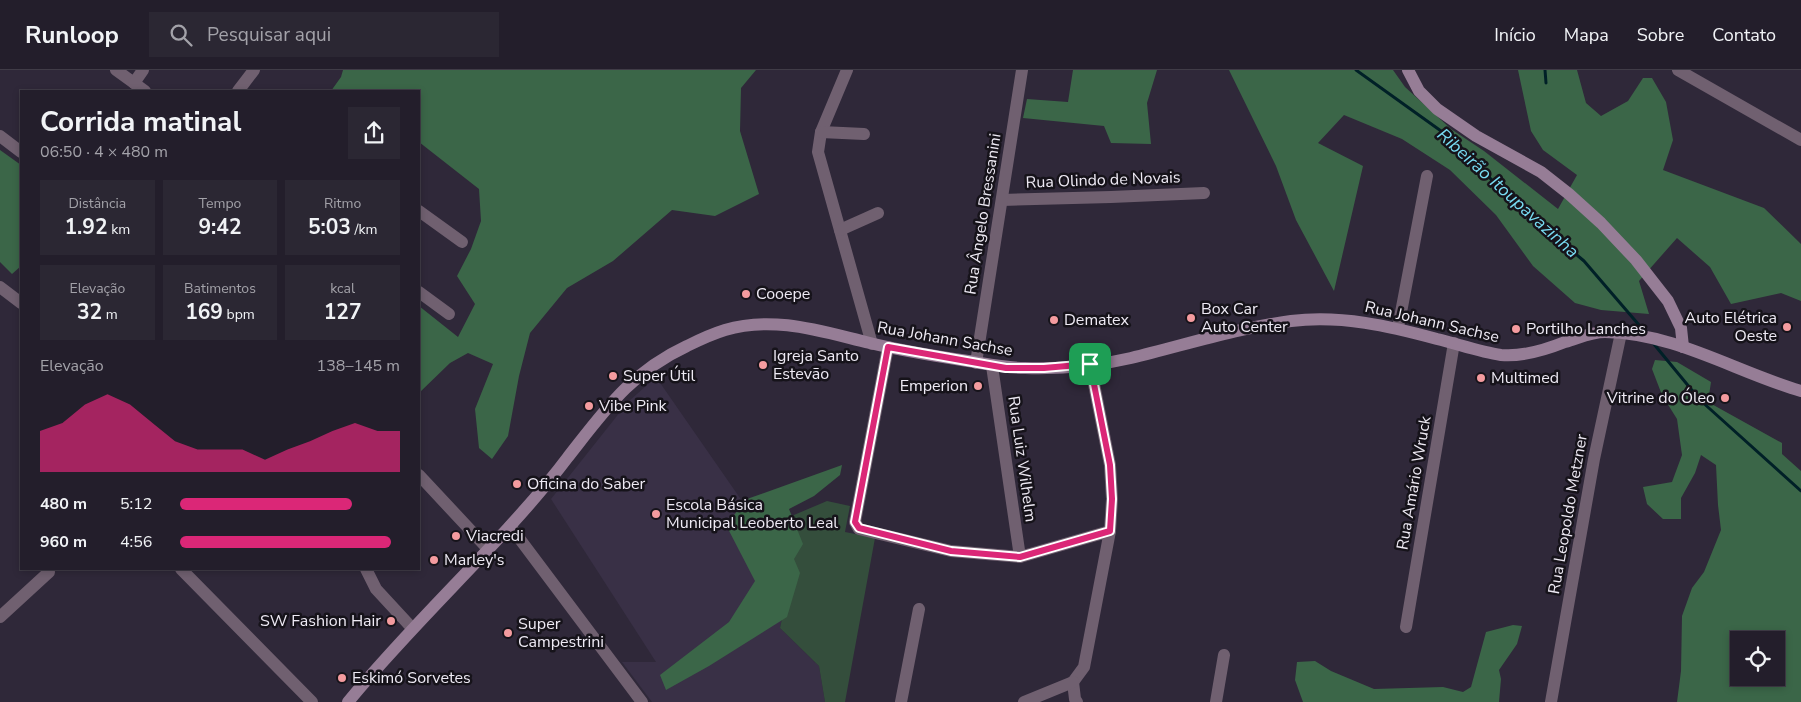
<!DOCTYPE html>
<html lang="pt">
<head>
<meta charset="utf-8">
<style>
  body { margin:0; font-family:"Nunito Sans",sans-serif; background:#2b2733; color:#f1f3f6; height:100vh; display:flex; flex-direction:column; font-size:19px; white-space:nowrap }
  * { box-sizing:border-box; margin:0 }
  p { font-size:16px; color:#a3a2a9 }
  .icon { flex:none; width:28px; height:28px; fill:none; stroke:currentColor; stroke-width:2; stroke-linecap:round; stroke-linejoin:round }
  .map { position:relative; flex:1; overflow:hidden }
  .sheet { position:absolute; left:20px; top:20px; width:400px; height:480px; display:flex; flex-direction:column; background:#231e2b; border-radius:0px; box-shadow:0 2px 8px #0003,0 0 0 1px #403c47 }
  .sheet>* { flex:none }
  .controls { position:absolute; left:1730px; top:561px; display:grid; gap:10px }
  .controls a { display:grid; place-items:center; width:55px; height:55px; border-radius:0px; background:#231e2b; box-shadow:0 2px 8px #0003,0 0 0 1px #403c47; font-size:25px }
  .pin { position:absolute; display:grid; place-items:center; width:42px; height:42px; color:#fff; margin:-21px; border-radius:10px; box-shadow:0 2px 8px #0006 }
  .round { display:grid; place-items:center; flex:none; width:52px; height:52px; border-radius:0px; background:#2b2733 }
  .overview { display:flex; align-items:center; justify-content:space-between; height:85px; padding:0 20px }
  h1 { font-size:28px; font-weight:700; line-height:38px }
  .figures { display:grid; grid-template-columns:repeat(3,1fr); gap:8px; height:85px; padding:5px 20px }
  .figures div { display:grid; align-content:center; border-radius:0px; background:#2b2733; text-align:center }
  .figures b { font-size:21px; font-weight:700 }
  .figures small { font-size:14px; font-weight:400 }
  .figures p { font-size:14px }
  .chart { height:140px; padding:10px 20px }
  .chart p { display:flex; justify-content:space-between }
  .chart svg { width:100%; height:90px; margin-top:5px; fill:#db2777; opacity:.7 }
  ul { padding:0 20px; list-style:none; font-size:16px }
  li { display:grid; grid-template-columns:80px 60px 1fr; align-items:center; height:38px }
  li i { height:12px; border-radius:6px; background:#db2777 }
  header { display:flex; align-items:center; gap:30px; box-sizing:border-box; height:70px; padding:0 25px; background:#231e2b; border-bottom:1px solid #403c47 }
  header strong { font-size:24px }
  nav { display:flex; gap:28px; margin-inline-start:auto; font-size:18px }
  .search { width:350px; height:45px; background:#2b2733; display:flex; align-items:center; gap:12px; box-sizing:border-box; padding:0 18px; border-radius:0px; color:#a3a2a9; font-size:19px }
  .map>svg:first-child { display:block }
</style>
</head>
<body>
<header>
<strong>Runloop</strong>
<div class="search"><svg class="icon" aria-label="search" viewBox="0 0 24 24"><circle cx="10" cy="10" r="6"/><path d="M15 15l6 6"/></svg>Pesquisar aqui</div>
<nav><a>Início</a><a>Mapa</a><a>Sobre</a><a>Contato</a></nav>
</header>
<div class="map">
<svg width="1801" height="632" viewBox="0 0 1801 632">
  <rect width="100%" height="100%" fill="#2f2839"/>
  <path fill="#393046" d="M656,307L792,503L780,558L819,596L825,632H652L622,592H656L551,429L628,332Z"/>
  <path fill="#344e3c" d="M827,431L850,436L845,462L875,468L845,632H825L819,596L780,558L792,503L761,459Z"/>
  <g fill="#3b6648" fill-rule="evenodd">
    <path d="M343,0H756L741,18L740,61L759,124L715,146L672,140L613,191L567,218L530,263L519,306L508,366L492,389L479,378L475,339L493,294L468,283L450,293L419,323V236L458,267L475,234L457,206L471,179L481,151L479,119L419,72V21H331L341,7Z"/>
    <path d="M1073,0H1157L1147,33L1151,74L1111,73L1104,56L1023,48L1027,29L1068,32Z"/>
    <path d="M1229,0H1393L1405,17L1451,59L1484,81L1558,139L1577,105L1543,80L1531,61L1518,0H1577L1586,33L1601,46L1628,31L1643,8H1652L1666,32L1673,70L1663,100L1764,138L1801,174V231L1781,223L1731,234L1710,197L1677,168L1639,211L1649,244L1601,240L1575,233L1533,196L1496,145L1450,100L1402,69L1344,45L1318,73L1363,96L1334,221L1296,150L1276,96Z"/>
    <path d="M0,80L21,95V196L12,204L0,192Z"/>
    <path d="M1655,290L1677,292L1711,312L1708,332L1782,373V384L1801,401V632H1677L1681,601L1682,546L1692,518L1704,502L1721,460L1718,435L1716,395L1701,385L1695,403L1681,428V449H1663L1647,434L1643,417L1672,412L1682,385L1677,349L1662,325L1652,299ZM1739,570H1776V608H1739Z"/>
    <path d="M842,395L840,405L814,426L789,439L803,474L794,489L800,503L787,547L709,596L666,620L660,605L729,552L755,511L726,455L747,429Z"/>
    <path d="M1513,555L1522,556L1517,574L1499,600L1501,609L1499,632H1303L1295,610L1297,592L1315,591L1331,601L1374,619L1443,617L1463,622L1471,617L1486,562Z"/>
  </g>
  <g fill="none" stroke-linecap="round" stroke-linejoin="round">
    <g stroke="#002027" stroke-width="3">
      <path d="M1356,0L1455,71L1505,124L1584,191L1645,262"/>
      <path d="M1545,0L1546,13"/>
      <path d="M1653,273L1700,330L1801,421"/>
    </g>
    <g stroke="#706070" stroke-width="12">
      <path d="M116,0L145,21"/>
      <path d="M847,0L821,62L818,82L872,274"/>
      <path d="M1678,0L1801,70"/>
      <path d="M134,13L143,0"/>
      <path d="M238,21L254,0"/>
      <path d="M821,62L864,64"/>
      <path d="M0,66L21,82"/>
      <path d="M1002,130L1111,127L1204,123"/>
      <path d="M419,141L462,172"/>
      <path d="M840,160L878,143"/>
      <path d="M0,217L21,233"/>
      <path d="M419,222L449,244"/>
      <path d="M1398,258L1427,106"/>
      <path d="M888,277L855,452L859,459L951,481L1020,487L1110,461"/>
      <path d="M976,293L1022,0"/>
      <path d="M992,296L1020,487"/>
      <path d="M419,405L488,479"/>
      <path d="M510,456L642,632"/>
      <path d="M181,499L312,632"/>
      <path d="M366,499L376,519L412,558"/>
      <path d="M0,547L49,502"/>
      <path d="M1406,557L1454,273"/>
      <path d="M1073,612L1084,597L1110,461L1112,429L1110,395L1090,294"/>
      <path d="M1073,612L1075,629L1077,632"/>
      <path d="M901,632L919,539"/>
      <path d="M1024,632L1073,612"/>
      <path d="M1216,632L1224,585"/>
      <path d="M1551,632L1594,389L1621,263"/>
    </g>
    <g stroke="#967d96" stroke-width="12">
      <path d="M1408,0L1419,21L1437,39L1476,66L1541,102L1569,124L1601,153L1636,190L1668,231L1681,258L1683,277"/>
      <path d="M348,632C399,570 456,515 510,456C530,434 550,411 568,387C605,340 631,302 687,276C699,270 712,264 725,260C774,245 823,262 870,273C902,281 935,286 968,291C987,294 1005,298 1025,298C1059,299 1097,296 1131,288C1185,275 1237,258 1291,251C1342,245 1389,256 1437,269C1458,274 1480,282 1501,285C1523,287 1545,280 1565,272C1579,268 1591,262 1605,262C1675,263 1736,302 1801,321"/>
    </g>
  </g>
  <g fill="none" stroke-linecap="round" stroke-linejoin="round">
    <g stroke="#fff" stroke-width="10">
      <path id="route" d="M888,277L1006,298H1044L1090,294L1110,395L1112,429L1110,461L1020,487L951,481L859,458L855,452Z"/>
    </g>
    <use href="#route" stroke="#db2777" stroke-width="6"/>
  </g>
  <g fill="#f49b9f" stroke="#16131a" stroke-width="2">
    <circle cx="746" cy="224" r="5"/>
    <circle cx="1191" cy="248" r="5"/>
    <circle cx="1054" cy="250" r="5"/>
    <circle cx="1787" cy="257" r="5"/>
    <circle cx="1516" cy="259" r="5"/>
    <circle cx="763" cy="295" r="5"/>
    <circle cx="613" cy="306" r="5"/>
    <circle cx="1481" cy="308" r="5"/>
    <circle cx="978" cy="316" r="5"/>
    <circle cx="1725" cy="328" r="5"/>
    <circle cx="589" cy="336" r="5"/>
    <circle cx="517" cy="414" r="5"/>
    <circle cx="656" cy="444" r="5"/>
    <circle cx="456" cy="466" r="5"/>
    <circle cx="434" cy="490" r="5"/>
    <circle cx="391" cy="551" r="5"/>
    <circle cx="508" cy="563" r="5"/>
    <circle cx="342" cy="608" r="5"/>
  </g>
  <g text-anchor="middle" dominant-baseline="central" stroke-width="5" stroke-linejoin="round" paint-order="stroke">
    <g font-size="16" fill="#eeeaf4" stroke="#16131a">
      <text transform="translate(1103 110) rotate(-2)">Rua Olindo de Novais</text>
      <text transform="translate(983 144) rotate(-81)">Rua Ângelo Bressanini</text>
      <text transform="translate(1432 252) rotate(13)">Rua Johann Sachse</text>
      <text transform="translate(945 269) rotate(10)">Rua Johann Sachse</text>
      <text transform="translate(1022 389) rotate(82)">Rua Luiz Wilhelm</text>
      <text transform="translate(1414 413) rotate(-80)">Rua Amário Wruck</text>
      <text transform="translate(1568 444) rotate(-80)">Rua Leopoldo Metzner</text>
    </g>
    <g font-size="16" fill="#eeeaf4" stroke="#16131a" text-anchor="start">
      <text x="756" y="224">Cooepe</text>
      <text x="1201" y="239">Box Car<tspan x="1201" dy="18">Auto Center</tspan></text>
      <text x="1777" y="248" text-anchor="end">Auto Elétrica<tspan x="1777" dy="18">Oeste</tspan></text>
      <text x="1064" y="250">Dematex</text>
      <text x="1526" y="259">Portilho Lanches</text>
      <text x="773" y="286">Igreja Santo<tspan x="773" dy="18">Estevão</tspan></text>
      <text x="623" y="306">Super Útil</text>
      <text x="1491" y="308">Multimed</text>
      <text x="968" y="316" text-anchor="end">Emperion</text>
      <text x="1715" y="328" text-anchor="end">Vitrine do Óleo</text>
      <text x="599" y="336">Vibe Pink</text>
      <text x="527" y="414">Oficina do Saber</text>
      <text x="666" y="435">Escola Básica<tspan x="666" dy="18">Municipal Leoberto Leal</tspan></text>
      <text x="466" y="466">Viacredi</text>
      <text x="444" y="490">Marley's</text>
      <text x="381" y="551" text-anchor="end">SW Fashion Hair</text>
      <text x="518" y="554">Super<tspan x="518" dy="18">Campestrini</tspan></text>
      <text x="352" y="608">Eskimó Sorvetes</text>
    </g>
    <g font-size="18" font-style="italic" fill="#78dbf2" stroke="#16131a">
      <text transform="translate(1508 123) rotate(42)">Ribeirão Itoupavazinha</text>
    </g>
  </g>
</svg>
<div class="controls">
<a><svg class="icon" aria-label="locate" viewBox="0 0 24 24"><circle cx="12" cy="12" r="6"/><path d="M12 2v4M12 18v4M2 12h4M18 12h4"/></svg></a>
</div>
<div class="pin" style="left:1090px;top:294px;background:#1e9e55"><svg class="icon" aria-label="arrive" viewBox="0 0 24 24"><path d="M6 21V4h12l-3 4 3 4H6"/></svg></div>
<section class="sheet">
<div class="overview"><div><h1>Corrida matinal</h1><p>06:50 · 4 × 480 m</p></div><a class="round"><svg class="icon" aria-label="share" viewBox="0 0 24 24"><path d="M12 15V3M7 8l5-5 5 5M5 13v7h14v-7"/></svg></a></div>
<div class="figures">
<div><p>Distância</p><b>1.92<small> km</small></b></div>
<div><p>Tempo</p><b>9:42</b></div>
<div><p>Ritmo</p><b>5:03<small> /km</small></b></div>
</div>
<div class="figures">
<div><p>Elevação</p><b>32<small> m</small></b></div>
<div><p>Batimentos</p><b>169<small> bpm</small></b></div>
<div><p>kcal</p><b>127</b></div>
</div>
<div class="chart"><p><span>Elevação</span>138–145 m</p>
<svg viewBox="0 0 160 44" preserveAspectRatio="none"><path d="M0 44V24L10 20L20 11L30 6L40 11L50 20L60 29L70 33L80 33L90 33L100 38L110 33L120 29L130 24L140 20L150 24L160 24V44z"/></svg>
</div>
<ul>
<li><b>480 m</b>5:12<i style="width:78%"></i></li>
<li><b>960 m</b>4:56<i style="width:96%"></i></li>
</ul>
</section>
</div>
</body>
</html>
